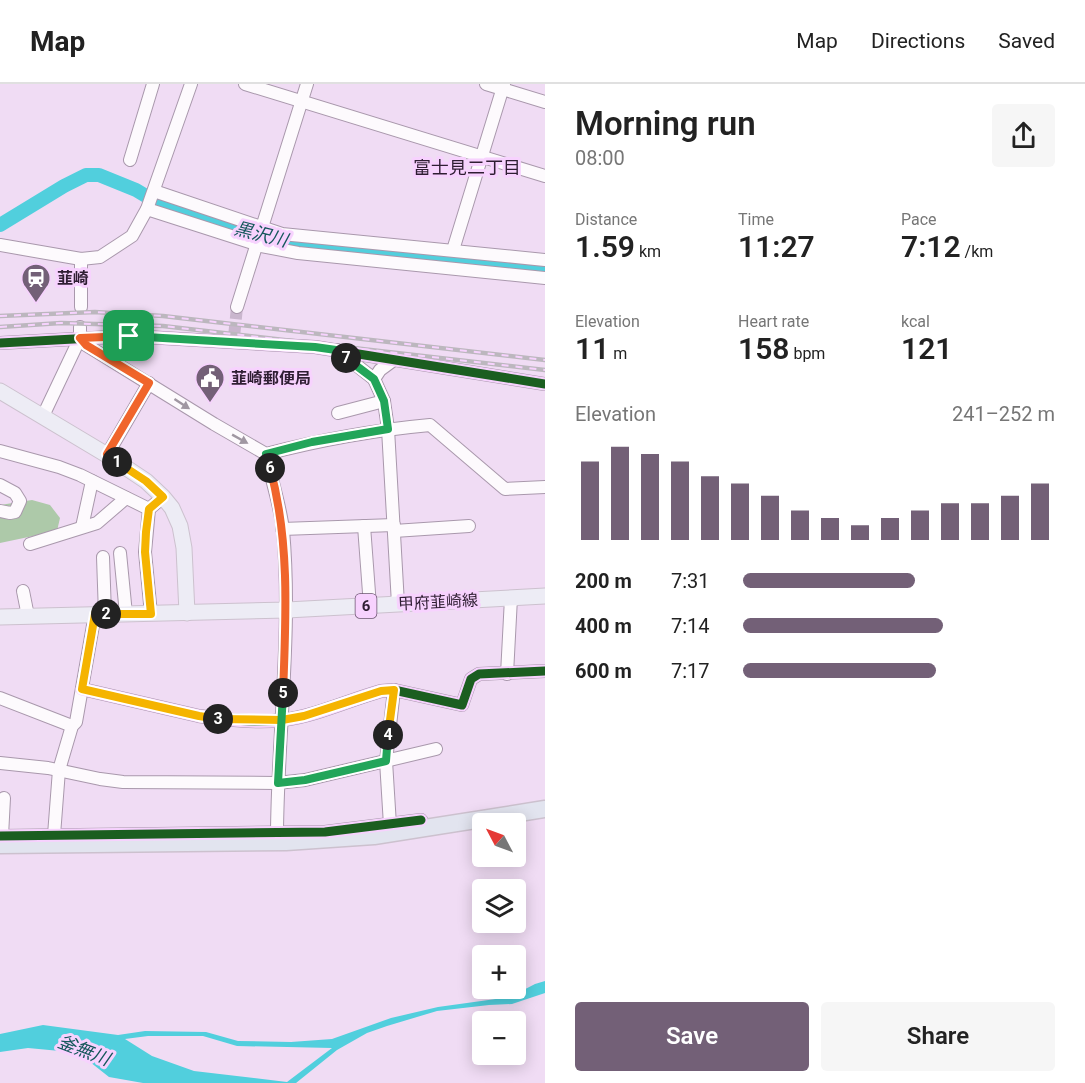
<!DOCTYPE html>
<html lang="en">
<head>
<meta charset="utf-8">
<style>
  body { margin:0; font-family:Roboto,"Noto Sans JP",sans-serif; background:#f6f6f6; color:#222; height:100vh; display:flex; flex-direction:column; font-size:22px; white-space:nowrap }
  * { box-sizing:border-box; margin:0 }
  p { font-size:20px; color:#767676 }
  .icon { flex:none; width:33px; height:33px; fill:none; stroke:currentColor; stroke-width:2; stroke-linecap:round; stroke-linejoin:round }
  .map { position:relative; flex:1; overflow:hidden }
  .sheet { display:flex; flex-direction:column; background:#fff; width:540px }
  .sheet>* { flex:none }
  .needle { width:39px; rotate:311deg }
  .controls { position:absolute; left:472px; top:729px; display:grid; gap:12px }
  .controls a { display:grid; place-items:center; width:54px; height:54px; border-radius:6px; background:#fff; box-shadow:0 3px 15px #0003; font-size:30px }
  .pin { position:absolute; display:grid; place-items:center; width:51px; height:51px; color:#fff; margin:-26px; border-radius:12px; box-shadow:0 3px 9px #0006 }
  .km { position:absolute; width:30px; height:30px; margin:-15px; border-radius:50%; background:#222; color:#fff; font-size:16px; line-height:30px; text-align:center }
  .round { display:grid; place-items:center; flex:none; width:63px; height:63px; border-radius:6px; background:#f6f6f6 }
  .headline { display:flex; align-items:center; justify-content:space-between; height:102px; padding:0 30px }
  h1 { font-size:33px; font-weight:600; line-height:45px }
  .figures { display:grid; grid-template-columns:repeat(3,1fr); gap:9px; height:102px; padding:6px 30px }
  .figures div { display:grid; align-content:center }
  .figures b { font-size:30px; font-weight:600 }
  .figures small { font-size:16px; font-weight:400 }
  .figures p { font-size:16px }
  .chart { height:168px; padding:12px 30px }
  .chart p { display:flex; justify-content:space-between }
  .chart svg { width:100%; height:108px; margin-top:6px; stroke:#736077; stroke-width:6 }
  .cta { display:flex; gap:12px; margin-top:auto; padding:12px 30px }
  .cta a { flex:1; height:69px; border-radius:6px; background:#736077; color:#fff; font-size:24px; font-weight:600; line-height:69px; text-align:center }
  .cta a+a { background:#f6f6f6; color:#222 }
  ul { padding:0 30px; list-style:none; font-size:20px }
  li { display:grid; grid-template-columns:96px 72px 1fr; align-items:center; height:45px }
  li i { height:15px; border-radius:8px; background:#736077 }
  header { display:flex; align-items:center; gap:36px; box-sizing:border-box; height:84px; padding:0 30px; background:#fff; border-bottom:2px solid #e0e0e0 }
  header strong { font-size:28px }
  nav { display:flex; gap:33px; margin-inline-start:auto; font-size:21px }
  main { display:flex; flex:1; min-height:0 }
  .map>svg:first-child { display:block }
</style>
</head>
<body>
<header>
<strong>Map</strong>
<nav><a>Map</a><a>Directions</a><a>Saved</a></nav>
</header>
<main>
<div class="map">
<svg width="545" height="999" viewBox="0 0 545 999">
  <rect width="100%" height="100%" fill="#f0dcf4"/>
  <path fill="#adc9a9" d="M32,416L50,421L60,434L57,447L0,459V421Z"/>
  <path fill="#51cfdd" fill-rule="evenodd" d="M545,897V909L512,920L489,921L437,927L387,942L367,949L337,966L296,999H143L109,993L90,978L60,967L28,964L0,968V950L43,941L118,951L145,947L206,948L238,957L291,958L332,955L391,934L438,923L510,913L535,900ZM148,952H203L237,962L332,964L287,998L194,987L152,972L125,955Z"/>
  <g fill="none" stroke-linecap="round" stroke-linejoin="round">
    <path stroke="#51cfdd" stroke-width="14" d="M0,141L64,102L86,91H99L136,106L161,121L201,135L276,157L545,183"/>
    <path stroke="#c9b6cd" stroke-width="12" stroke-dasharray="12 6" stroke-linecap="butt" d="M234,253L237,223"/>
    <g stroke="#a998ac" stroke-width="14">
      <g id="minor">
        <path d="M245,0L545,92"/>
        <path d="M486,0L545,18"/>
        <path d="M130,76L153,0"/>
        <path d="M154,107L282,150L545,176"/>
        <path d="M147,125L256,160"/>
        <path d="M0,161L81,175L100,173L132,152L147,125L191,0"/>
        <path d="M256,161L298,169L545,194"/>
        <path d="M453,166L504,0"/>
        <path d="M81,175V223"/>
        <path d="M237,223L307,0"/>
        <path d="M80,254L86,261L214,340L266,370C320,356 375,346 430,341L505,405L545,403"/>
        <path d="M0,259L129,252L315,263L545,300"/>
        <path d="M337,266L374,295"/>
        <path d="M395,275L380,286L374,295L384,317L388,345L398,520"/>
        <path d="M338,329L384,317"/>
        <path d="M43,332L80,254V243"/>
        <path d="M0,367L59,383L80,391L149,425L163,413"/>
        <path d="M266,370C271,395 280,420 283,446C292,546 278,647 277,747"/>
        <path d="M107,371L149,299"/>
        <path d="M0,401L15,409L20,417L15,428L10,429L0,427"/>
        <path d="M149,425L145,468L151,530"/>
        <path d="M364,442L370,522"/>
        <path d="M82,443L92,397"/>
        <path d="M282,445L394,441"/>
        <path d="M394,447L469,442"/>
        <path d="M30,460L97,439L126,414"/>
        <path d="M120,469L126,530"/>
        <path d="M103,473L105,530"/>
        <path d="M23,507L28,532"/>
        <path d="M507,590L511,514"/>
        <path d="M82,605L199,632C223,636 259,639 283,636C316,632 349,616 381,607L394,606L462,621L471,595L479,590L545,587"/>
        <path d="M0,614L72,642"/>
        <path d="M0,679L48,684L100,695L123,698L277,699L305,696L436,665"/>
        <path d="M390,741L386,677L394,606"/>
        <path d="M54,751L59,686L72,642L76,638L95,530"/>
        <path d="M0,752L325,748L421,736"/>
        <path d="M2,752L4,714"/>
      </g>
    </g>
    <g stroke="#ccc1ce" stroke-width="17">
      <g id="major">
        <path d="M0,307L107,371L146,397L163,413L172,424L180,442L184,464L187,529"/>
        <path d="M0,533L287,526L545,512"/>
      </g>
    </g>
    <g stroke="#ccc1ce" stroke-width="19">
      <path id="highway" d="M0,761L286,758L374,752L545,725"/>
    </g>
    <use href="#minor" stroke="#fdfafd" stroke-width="12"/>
    <use href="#major" stroke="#edecf5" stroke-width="15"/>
    <use href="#highway" stroke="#e2e4ef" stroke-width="16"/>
    <g stroke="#bcb7be" stroke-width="4.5">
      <g id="rail">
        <path d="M0,232L95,228L163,232L545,276"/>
        <path d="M0,243L61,239L163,242L545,286"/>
      </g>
    </g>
    <use href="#rail" stroke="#f7d2fe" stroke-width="2" stroke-dasharray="7" stroke-linecap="butt"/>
    <g stroke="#f7d2fe" stroke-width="13">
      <g id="cycleway">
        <path d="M0,259L129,252L315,263L545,300"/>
        <path d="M82,605L199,632C223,636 259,639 283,636C316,632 349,616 381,607L394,606L462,621L471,595L479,590L545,587"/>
        <path d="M0,752L325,748L421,736"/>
      </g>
    </g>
    <use href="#cycleway" stroke="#1b5e20" stroke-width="9"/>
  </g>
  <defs><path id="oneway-solid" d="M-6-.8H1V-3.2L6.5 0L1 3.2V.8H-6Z" transform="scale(1.5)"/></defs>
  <g fill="#a097a2">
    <use href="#oneway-solid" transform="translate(182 320) rotate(33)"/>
    <use href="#oneway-solid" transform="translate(240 355) rotate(29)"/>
  </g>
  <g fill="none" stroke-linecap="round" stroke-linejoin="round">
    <g stroke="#fff" stroke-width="12">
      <path id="split-1" d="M117,378L107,370L149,299L86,261L80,254L129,252"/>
    </g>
    <g stroke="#fff" stroke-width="12">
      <path id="split-2" d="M106,530H151L145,468L146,448L149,425L163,413L146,397L117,378"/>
    </g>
    <g stroke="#fff" stroke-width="12">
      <path id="split-3" d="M106,530H95L82,605L199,632L218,635"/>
    </g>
    <g stroke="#fff" stroke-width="12">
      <path id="split-4" d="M218,635L282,636L304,632L381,607L394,606L388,651"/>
    </g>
    <g stroke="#fff" stroke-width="12">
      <path id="split-5" d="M283,609L278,699L305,696L386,677L388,651"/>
    </g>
    <g stroke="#fff" stroke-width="12">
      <path id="split-6" d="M270,384C290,457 286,533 283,609"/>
    </g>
    <g stroke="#fff" stroke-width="12">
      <path id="split-7" d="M270,384L266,370L312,358L388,345L384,317L374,295L346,274"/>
    </g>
    <g stroke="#fff" stroke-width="12">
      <path id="split-8" d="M129,252L315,263L336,266L346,274"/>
    </g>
    <use href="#split-1" stroke="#f0652b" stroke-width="8"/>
    <use href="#split-2" stroke="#f5b400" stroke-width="8"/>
    <use href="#split-3" stroke="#f5b400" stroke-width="8"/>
    <use href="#split-4" stroke="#f5b400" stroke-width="8"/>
    <use href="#split-5" stroke="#22a559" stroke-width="8"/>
    <use href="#split-6" stroke="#f0652b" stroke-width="8"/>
    <use href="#split-7" stroke="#22a559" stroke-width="8"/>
    <use href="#split-8" stroke="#22a559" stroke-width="8"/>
  </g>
  <defs>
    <g id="station-pin" transform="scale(1.5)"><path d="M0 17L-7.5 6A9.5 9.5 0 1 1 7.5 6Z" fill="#736077" stroke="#f7d2fe"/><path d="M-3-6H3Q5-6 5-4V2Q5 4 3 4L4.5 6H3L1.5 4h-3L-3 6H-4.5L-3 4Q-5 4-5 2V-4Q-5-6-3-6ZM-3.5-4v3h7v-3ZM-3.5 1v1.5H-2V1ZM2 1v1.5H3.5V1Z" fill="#fff"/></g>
    <g id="civic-pin" transform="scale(1.5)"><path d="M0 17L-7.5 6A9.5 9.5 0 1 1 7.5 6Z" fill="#736077" stroke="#f7d2fe"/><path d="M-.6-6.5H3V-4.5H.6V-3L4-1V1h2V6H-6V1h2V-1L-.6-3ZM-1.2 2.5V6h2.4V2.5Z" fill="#fff"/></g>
  </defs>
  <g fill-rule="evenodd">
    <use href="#station-pin" x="36" y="194"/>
    <use href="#civic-pin" x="210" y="294"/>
  </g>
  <g text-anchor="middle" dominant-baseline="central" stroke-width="6" stroke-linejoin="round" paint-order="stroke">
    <rect fill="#f7d2fe" stroke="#6b5470" stroke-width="1.5" x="355.5" y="510" width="21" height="24" rx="4.5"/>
    <g font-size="15" font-weight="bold" fill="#2f1e33">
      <text x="366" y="522">6</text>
    </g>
    <g font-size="16" font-weight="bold" fill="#2f1e33" stroke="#f7d2fe" text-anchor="start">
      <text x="57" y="194">韮崎</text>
      <text x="231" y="294">韮崎郵便局</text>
    </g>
    <g font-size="16" fill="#2f1e33" stroke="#f7d2fe">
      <text transform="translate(438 518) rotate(-3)">甲府韮崎線</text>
    </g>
    <g font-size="18" fill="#2f1e33" stroke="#f7d2fe">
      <text x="467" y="83">富士見二丁目</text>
    </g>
    <g font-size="18" font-style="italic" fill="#15575b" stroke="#f7d2fe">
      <text transform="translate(261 150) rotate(14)">黒沢川</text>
      <text transform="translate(84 966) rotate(21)">釜無川</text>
    </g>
  </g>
</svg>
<div class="controls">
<a><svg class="needle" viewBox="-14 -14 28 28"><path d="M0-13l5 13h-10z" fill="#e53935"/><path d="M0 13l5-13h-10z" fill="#767676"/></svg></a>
<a><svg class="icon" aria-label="layers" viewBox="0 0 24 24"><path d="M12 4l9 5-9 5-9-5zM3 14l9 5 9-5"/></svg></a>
<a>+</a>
<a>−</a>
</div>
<div class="pin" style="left:129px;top:252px;background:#1e9e55"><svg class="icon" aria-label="arrive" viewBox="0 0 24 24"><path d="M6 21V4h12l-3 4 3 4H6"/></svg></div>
<b class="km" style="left:117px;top:378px">1</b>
<b class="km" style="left:106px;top:530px">2</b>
<b class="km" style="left:218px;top:635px">3</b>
<b class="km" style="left:388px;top:651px">4</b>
<b class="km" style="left:283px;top:609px">5</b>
<b class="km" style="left:270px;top:384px">6</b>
<b class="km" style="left:346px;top:274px">7</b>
</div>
<section class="sheet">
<div class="headline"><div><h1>Morning run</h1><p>08:00</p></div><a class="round"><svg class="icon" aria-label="share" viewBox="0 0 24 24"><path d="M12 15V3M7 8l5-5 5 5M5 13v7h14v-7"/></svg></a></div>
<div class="figures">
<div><p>Distance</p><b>1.59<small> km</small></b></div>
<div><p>Time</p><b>11:27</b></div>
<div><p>Pace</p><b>7:12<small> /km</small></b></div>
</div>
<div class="figures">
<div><p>Elevation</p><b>11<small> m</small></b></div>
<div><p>Heart rate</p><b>158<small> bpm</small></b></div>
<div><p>kcal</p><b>121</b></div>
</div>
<div class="chart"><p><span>Elevation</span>241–252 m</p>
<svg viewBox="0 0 160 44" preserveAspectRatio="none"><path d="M5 44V12M15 44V6M25 44V9M35 44V12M45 44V18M55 44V21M65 44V26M75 44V32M85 44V35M95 44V38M105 44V35M115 44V32M125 44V29M135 44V29M145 44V26M155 44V21"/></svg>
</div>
<ul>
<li><b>200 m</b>7:31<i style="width:55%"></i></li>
<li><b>400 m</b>7:14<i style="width:64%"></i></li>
<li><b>600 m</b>7:17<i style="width:62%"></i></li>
</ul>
<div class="cta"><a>Save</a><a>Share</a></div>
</section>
</main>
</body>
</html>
